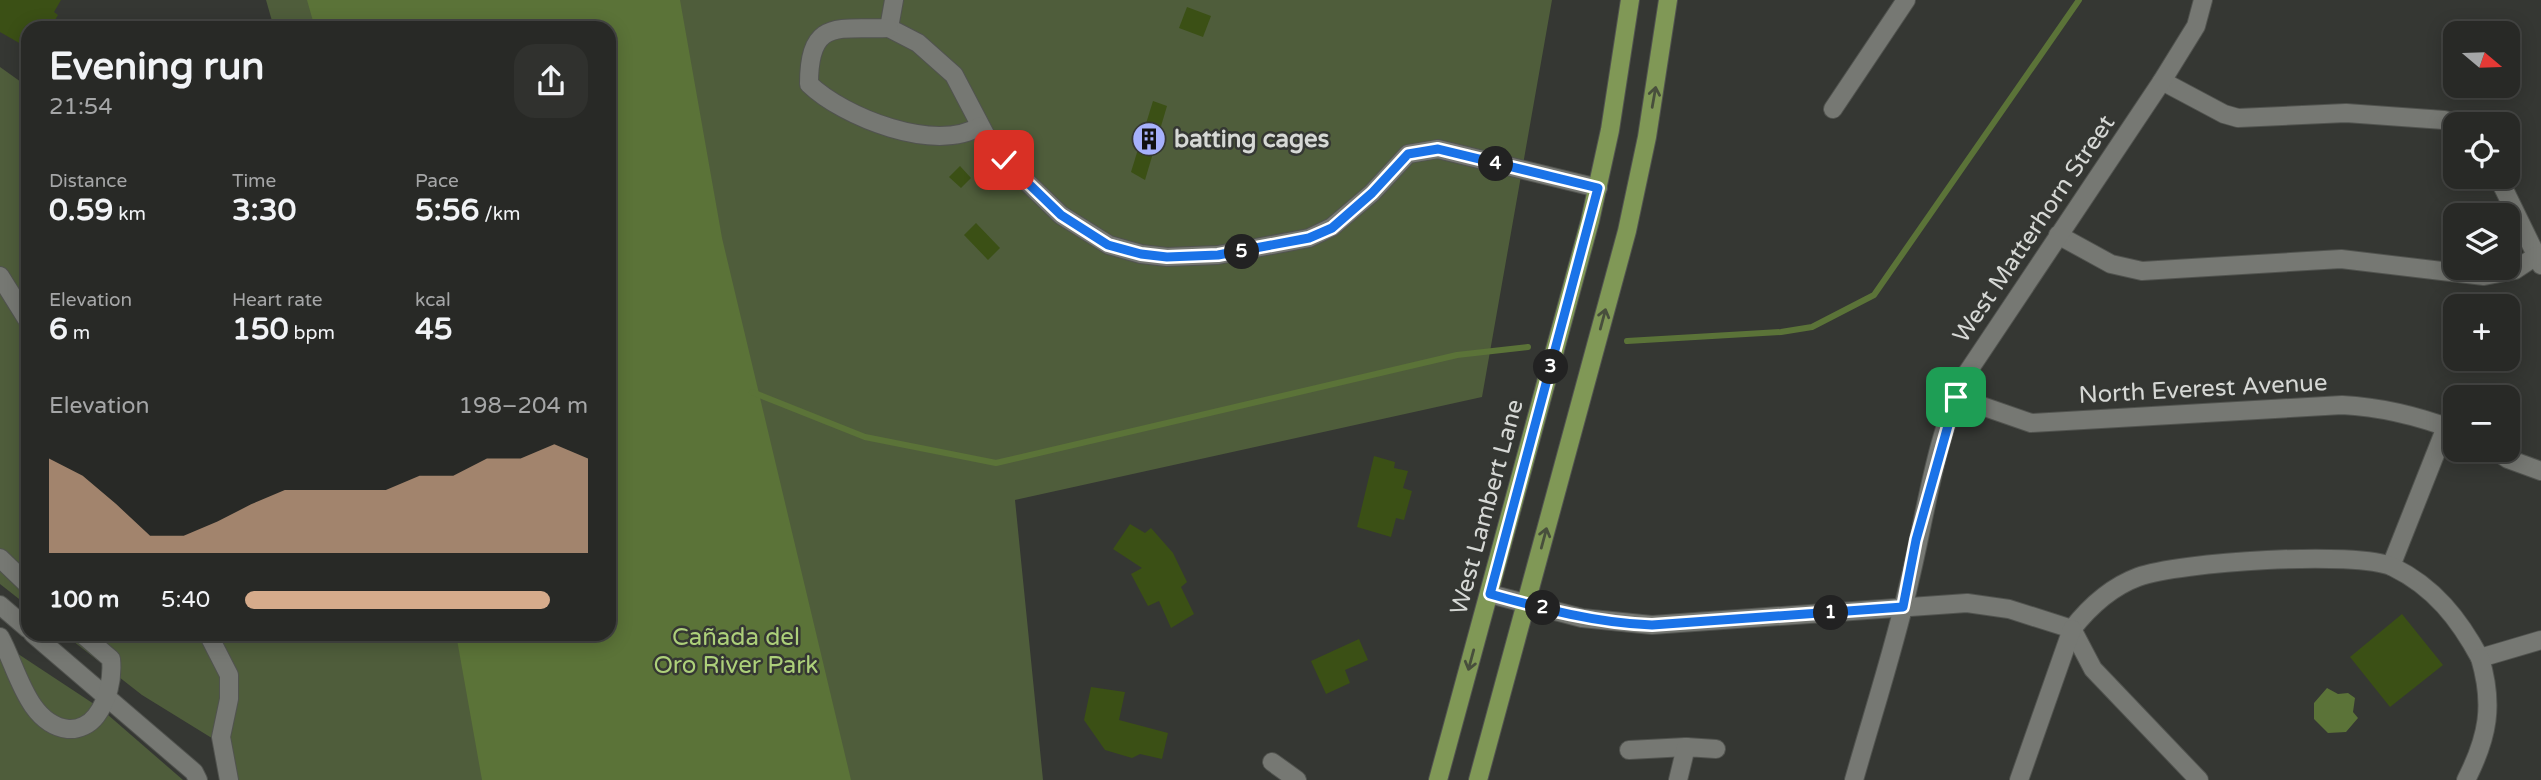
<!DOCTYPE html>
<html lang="en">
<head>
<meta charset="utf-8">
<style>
  body { margin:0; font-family:"Varela Round",sans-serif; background:#30312e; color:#f1f3f6; height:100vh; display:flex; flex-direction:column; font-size:26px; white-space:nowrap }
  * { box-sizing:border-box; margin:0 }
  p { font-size:23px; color:#a5a6a7 }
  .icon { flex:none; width:38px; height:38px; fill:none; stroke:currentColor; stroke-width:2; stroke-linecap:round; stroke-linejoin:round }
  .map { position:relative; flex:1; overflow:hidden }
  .drawer { position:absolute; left:21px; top:21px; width:595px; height:620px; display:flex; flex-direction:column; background:#282926; border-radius:21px; box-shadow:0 4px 18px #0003,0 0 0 2px #444543 }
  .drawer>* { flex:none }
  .needle { width:46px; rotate:109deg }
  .fabs { position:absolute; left:2443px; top:21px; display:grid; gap:14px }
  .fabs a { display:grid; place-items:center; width:77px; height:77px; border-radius:14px; background:#282926; box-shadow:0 4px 18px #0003,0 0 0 2px #444543; font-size:35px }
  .pin { position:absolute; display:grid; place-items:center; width:60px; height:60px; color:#fff; margin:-30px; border-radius:14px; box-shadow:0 4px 10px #0006 }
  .km { position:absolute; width:35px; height:35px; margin:-18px; border-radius:50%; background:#222; color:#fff; font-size:19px; line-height:35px; text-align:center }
  .round { display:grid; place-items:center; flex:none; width:74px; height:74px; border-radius:21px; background:#30312e }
  .overview { display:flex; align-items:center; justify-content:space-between; height:119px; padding:0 28px }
  h1 { font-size:38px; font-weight:700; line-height:52px }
  .stats { display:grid; grid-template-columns:repeat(3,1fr); gap:10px; height:119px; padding:7px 28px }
  .stats div { display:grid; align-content:center }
  .stats b { font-size:30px; font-weight:700 }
  .stats small { font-size:19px; font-weight:400 }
  .stats p { font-size:19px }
  .chart { height:196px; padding:14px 28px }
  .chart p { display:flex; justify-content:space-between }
  .chart svg { width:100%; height:126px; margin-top:7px; fill:#d6ab8b; opacity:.7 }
  ul { padding:0 28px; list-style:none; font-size:23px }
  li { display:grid; grid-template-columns:112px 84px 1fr; align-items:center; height:52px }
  li i { height:18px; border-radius:9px; background:#d6ab8b }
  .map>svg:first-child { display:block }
</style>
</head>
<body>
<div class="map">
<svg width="2541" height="780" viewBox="0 0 2541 780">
  <rect width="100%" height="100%" fill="#353733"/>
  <g fill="#4f5d3b">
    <path d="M266,0H1552L1482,397L1015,500L1043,780H227L215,740L142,695L64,634H609V28H274Z"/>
    <path d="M0,67L28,87V606L0,584Z"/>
    <path d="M0,642L100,708L183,780H0Z"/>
  </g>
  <g fill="#5b7338">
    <path d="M307,0H680L722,238L851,780H482L456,634H609V28H315Z"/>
    <path d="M2327,688L2338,694L2348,693L2355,698L2353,712L2358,718L2346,732L2328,733L2314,719V703Z"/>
  </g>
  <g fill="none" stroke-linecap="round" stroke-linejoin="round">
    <g stroke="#5b7338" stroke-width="6">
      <path d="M1627,341L1781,332L1812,327L1874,295L2079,0"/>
      <path d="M752,392L865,437L996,463L1457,355L1528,347"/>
    </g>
  </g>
  <g fill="#3b5015">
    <path d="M0,0H61L54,12L58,15L50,28H28V48L0,32Z"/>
    <path d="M1187,7L1211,16L1203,37L1179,28Z"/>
    <path d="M1153,101L1167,106L1145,180L1131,172Z"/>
    <path d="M960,166L971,178L961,188L949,177Z"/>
    <path d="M976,223L1000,248L988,260L964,235Z"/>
    <path d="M1374,456L1395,462L1394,468L1408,471L1403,488L1412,491L1404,520L1396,518L1391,537L1357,527Z"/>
    <path d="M1130,524L1145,533L1151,528L1173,553L1187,582L1181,587L1194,614L1171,628L1159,601L1148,606L1131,574L1142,568L1113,549Z"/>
    <path d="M2402,614L2443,665L2390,707L2350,657Z"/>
    <path d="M1359,639L1368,660L1345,670L1350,683L1326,694L1311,661Z"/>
    <path d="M1091,687L1125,692L1119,720L1168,733L1162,759L1140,754L1132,758L1105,750L1084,720Z"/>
  </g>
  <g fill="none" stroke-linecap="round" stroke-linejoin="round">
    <g stroke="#51534f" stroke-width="20">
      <g id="minor">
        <path d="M894,0L889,28L918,43L954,75L987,138L1004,160L1061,215L1109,245L1141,254L1167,257L1218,255L1309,238L1332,227L1372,193L1408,154L1438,149L1598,188"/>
        <path d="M889,28C839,30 809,17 809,84C843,117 936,154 980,126"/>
        <path d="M2162,81L2224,114L2238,118L2346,113L2444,120L2460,124"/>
        <path d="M1833,109L1906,0"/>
        <path d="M2498,177L2541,265"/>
        <path d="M2058,235L2111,264L2142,271L2341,259L2484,276L2515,270L2536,256"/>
        <path d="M0,276L28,321"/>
        <path d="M1956,397L2031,423L2342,405C2382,407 2418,416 2455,430"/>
        <path d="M2495,450L2508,459L2541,471"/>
        <path d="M0,558L28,585"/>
        <path d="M2391,566L2446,427"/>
        <path d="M1490,594L1582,618L1652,625L1967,603L2009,609L2072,629C2090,606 2111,587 2138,577C2178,562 2357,550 2393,567C2434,587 2459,619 2480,658L2541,640"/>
        <path d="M0,605L28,629"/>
        <path d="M2072,629L2093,669L2199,780"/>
        <path d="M33,634L194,772L198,780"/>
        <path d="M208,634L229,675V699L221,737L229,780"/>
        <path d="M0,637C17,667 27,724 68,729C79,730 90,724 96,716C108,700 113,679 111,659L82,634"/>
        <path d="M1629,750L1686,747"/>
        <path d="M1272,762L1297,780"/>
        <path d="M1678,780L1686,747L1716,749"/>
        <path d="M1854,780C1873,713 1895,646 1910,579C1926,513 1936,433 1967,373L2162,81L2196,26L2203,0"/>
        <path d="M2019,780L2072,629"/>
        <path d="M2466,780C2488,737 2494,705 2480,658"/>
      </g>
    </g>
    <g stroke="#51534f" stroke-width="20">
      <g id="major">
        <path d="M1438,780L1590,221L1610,130L1630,0"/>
        <path d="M1478,780L1627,231L1647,137L1668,0"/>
      </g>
    </g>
    <use href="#minor" stroke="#767873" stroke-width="18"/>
    <use href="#major" stroke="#809856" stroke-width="18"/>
  </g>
  <defs><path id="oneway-shaft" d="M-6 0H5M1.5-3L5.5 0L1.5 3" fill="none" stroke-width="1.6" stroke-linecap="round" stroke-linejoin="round" transform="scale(1.75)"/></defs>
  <g stroke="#484f3c">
    <use href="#oneway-shaft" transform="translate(1654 97) rotate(-80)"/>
    <use href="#oneway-shaft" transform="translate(1603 319) rotate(-75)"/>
    <use href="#oneway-shaft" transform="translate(1544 538) rotate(-75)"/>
    <use href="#oneway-shaft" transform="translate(1471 660) rotate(105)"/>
  </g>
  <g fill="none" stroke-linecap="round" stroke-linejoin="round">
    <g stroke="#fff" stroke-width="14">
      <path id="route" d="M1004,160L1061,215L1108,245L1141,254L1167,257L1218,255L1309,238L1332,228L1372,193L1408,154L1438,149L1598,188L1490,594C1544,609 1596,623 1652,625L1903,607L1916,540L1956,397"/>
    </g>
    <use href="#route" stroke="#1a73e8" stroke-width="9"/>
  </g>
  <defs>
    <g id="building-disc" transform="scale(1.75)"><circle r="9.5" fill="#a6b1fc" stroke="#353733"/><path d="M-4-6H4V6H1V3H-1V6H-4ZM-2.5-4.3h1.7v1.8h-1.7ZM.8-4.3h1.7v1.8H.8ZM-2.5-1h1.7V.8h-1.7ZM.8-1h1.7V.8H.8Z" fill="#111"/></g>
  </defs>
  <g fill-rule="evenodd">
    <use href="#building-disc" x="1149" y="139"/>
  </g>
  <g text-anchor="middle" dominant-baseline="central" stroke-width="5" stroke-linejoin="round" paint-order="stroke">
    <g font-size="24" font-weight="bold" fill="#d6d8d5" stroke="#353733" text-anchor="start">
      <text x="1174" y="139">batting cages</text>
    </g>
    <g font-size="24" fill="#d6d8d5" stroke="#353733">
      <text transform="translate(2034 229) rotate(-56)">West Matterhorn Street</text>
      <text transform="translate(2203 389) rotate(-3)">North Everest Avenue</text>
      <text transform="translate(1487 507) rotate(-75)">West Lambert Lane</text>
    </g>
    <g font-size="24" fill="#add07a" stroke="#353733">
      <text x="736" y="637">Cañada del<tspan x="736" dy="28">Oro River Park</tspan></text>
    </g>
  </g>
</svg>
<div class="fabs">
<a><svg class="needle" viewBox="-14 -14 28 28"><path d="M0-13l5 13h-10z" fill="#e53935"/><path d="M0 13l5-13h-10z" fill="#a5a6a7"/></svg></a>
<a><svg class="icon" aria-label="locate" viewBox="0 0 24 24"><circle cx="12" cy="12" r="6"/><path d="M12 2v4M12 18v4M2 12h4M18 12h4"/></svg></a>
<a><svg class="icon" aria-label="layers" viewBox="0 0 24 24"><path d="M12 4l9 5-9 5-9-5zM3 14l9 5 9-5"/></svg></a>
<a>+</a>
<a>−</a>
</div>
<div class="pin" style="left:1956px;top:397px;background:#1e9e55"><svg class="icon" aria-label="arrive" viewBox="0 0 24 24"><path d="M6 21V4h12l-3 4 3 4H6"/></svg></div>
<div class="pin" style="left:1004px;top:160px;background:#d93025"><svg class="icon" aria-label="check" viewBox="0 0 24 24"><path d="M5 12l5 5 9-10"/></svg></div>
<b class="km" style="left:1831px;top:613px">1</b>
<b class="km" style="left:1543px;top:608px">2</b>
<b class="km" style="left:1551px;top:367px">3</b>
<b class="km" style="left:1496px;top:164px">4</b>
<b class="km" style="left:1242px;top:252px">5</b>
<section class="drawer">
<div class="overview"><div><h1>Evening run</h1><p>21:54</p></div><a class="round"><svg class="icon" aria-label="share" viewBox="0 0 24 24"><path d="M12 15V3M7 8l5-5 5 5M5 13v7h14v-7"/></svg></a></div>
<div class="stats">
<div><p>Distance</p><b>0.59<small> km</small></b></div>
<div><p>Time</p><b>3:30</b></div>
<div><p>Pace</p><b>5:56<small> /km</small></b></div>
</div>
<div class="stats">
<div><p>Elevation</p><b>6<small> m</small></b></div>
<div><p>Heart rate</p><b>150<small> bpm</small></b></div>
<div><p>kcal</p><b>45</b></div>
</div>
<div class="chart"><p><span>Elevation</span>198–204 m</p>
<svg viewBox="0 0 160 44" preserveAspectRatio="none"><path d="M0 44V11L10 17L20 27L30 38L40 38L50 33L60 27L70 22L80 22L90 22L100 22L110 17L120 17L130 11L140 11L150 6L160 11V44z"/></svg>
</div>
<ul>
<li><b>100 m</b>5:40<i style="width:89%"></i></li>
</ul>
</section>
</div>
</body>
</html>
